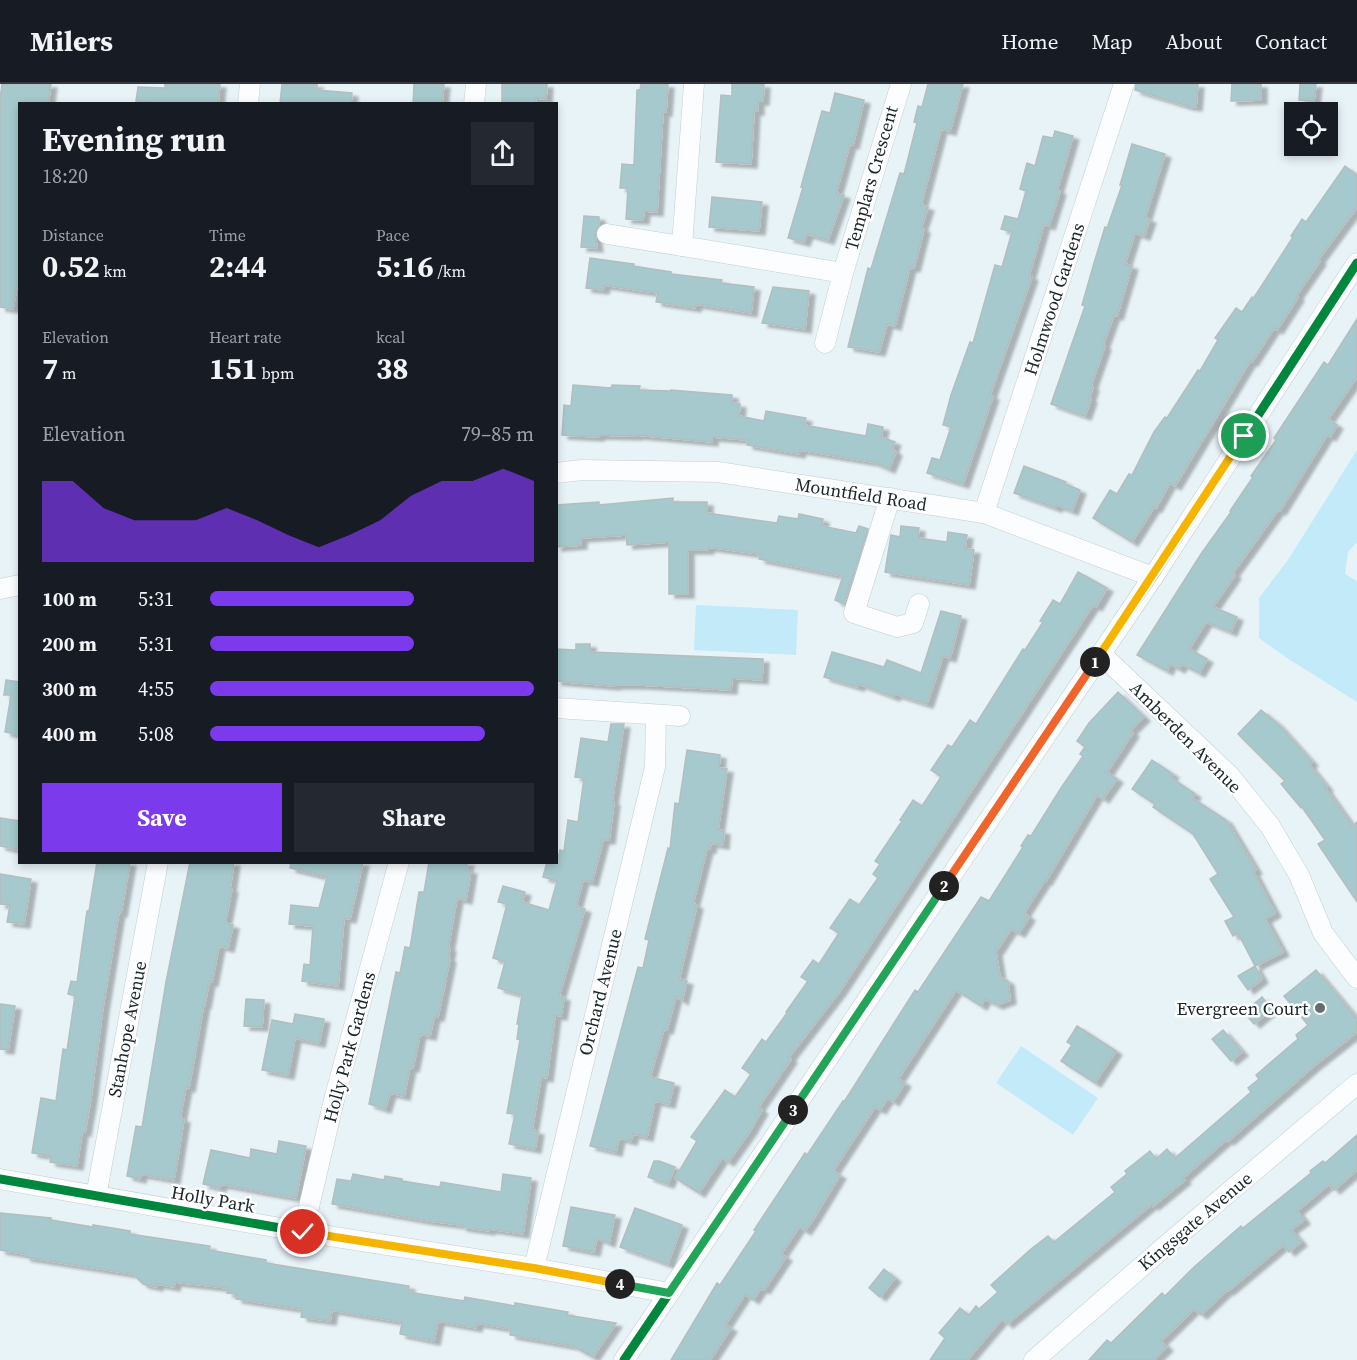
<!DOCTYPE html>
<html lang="en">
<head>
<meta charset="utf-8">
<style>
  body { margin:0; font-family:"Source Serif 4",serif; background:#242831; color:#f1f3f6; height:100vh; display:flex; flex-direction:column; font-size:22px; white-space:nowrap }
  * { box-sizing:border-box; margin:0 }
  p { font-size:20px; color:#9ea1a6 }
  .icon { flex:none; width:33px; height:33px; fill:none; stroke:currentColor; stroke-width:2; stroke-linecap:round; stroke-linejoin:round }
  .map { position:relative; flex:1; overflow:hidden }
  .sheet { position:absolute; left:18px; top:18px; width:540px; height:762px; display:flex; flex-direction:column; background:#171b24; border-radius:0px; box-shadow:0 3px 9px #0003 }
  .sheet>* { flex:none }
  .controls { position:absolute; left:1284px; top:18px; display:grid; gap:12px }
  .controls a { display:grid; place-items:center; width:54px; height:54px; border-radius:0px; background:#171b24; box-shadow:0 3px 9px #0003; font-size:30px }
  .pin { position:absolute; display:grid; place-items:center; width:51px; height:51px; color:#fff; margin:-26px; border:3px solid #fff; border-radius:50%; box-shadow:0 2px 6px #0007 }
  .km { position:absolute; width:30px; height:30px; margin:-15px; border-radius:50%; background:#222; color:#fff; font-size:16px; line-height:30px; text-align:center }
  .round { display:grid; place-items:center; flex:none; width:63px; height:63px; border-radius:0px; background:#242831 }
  .summary { display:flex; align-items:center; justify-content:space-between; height:102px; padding:0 24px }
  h1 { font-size:33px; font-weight:700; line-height:45px }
  .figures { display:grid; grid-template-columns:repeat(3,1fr); gap:9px; height:102px; padding:6px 24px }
  .figures div { display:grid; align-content:center }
  .figures b { font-size:30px; font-weight:700 }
  .figures small { font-size:16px; font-weight:400 }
  .figures p { font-size:16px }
  .chart { height:168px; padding:12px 24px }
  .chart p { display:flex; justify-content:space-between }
  .chart svg { width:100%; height:108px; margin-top:6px; fill:#7c3aed; opacity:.7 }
  .button { display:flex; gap:12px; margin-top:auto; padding:12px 24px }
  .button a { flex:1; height:69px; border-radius:0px; background:#7c3aed; color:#fff; font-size:24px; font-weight:700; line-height:69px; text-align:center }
  .button a+a { background:#242831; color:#f1f3f6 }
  ul { padding:0 24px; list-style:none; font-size:20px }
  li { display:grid; grid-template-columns:96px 72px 1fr; align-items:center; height:45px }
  li i { height:15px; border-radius:8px; background:#7c3aed }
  header { display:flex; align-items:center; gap:36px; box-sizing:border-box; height:84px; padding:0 30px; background:#171b24; border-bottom:2px solid #363941 }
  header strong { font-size:28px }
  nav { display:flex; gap:33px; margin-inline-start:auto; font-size:21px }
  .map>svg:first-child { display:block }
</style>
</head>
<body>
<header>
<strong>Milers</strong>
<nav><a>Home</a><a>Map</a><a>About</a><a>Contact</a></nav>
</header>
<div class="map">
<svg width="1357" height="1276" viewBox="0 0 1357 1276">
  <defs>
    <filter id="shadow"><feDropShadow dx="6" dy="4" stdDeviation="1.5" flood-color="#0004"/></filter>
  </defs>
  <rect width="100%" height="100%" fill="#e8f3f8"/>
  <g fill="#c2eaf9">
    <path d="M1357,366V458L1348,468L1345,490L1357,497V618L1287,574L1259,554V514L1288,476Z"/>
    <path d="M696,521L798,526L796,571L694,566Z"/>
    <path d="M1021,962L1098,1014L1073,1051L996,999Z"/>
  </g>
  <g fill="#a6c9cd" stroke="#b2bec0" stroke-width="1.5" filter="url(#shadow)">
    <path d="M2,0H51L48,20H20V186L13,225L0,223V15Z"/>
    <path d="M165,0H220L218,20H173L136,17L138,3L165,4Z"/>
    <path d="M282,0H317V6L352,9L351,20H280Z"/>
    <path d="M414,0H444L442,20H413Z"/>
    <path d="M502,0H547L546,15L536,14L535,20H502Z"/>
    <path d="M641,0H668L666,28H663L657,128L644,127L643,136L626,135L628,104H620L622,80L634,81L637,6H640Z"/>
    <path d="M732,0H764L763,17H758V27H754L751,80L716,78L721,11L732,12Z"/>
    <path d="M928,0H963L950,47L941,45L921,121L928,123L921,144L924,145L914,184L910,183L895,242L887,240L879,268L848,263L868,184L871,185L900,89L904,90L917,39L914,38L918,22L922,23Z"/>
    <path d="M1136,0H1198L1196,23L1188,22L1135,6Z"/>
    <path d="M1232,0H1261V16L1231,17Z"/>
    <path d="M1300,0H1316L1314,17L1299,16Z"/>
    <path d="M835,9L864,16L853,61L850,60L836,109L844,111L828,156L807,150L804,158L788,154L803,103H801L822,27L830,29Z"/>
    <path d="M1055,47L1073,52L1057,106L1060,107L1049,142L1044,140L1029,192L1032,193L990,311L993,312L963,400L927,389L932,374L940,376L951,343L943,341L951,311L970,258L973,259L995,181L1002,183L1012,148L1001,145L1005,132L1018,135L1026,107L1020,105L1027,79L1035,82L1043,52L1053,54Z"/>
    <path d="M1132,60L1165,70L1145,134L1150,135L1144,152L1135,149L1125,180L1132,182L1117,232L1114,231L1103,261L1105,262L1091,302L1093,303L1089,315H1091L1085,332L1051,320L1085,222L1082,221L1094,179L1105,143L1107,144L1122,101H1120Z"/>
    <path d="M1345,82L1357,91V123L1318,176L1320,177L1296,212L1298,213L1277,246L1274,244L1252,278L1250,277L1175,402L1170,399L1156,424L1154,423L1132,458L1093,434L1110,406L1117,410L1129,390L1132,391L1154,348L1165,333L1167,334L1198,286L1200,287L1218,256L1215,254L1236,224L1242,228L1252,213L1253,215L1293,153L1291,152L1302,135L1306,138Z"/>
    <path d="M712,113L762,118L759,147L709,143Z"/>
    <path d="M584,132L599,133V142L595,149L597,164L581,163Z"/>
    <path d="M590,174L634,180L633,182L671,188V190L722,196L721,199L754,203L751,229L696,220L695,224L656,218L658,209L630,205L604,201L603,206L586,204Z"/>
    <path d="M773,203L809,207L805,245L762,239Z"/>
    <path d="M1357,235V293L1328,335L1337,341L1330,353L1327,351L1280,427L1278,426L1232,490L1235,491L1213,523L1237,533L1231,548L1206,538L1189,565L1207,575L1199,589L1182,580L1179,585L1170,580L1167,587L1137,571L1201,470L1231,428L1230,427L1253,393L1251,392L1276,356L1274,354L1324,278L1328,281Z"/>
    <path d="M573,301L611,304L612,301L640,302L639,306L671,307V306L732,311V319L740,320L739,332L764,337L766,327L806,334L804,341L866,352L868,340L883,343L881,353L895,358L892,365L896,368L889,385L873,378L800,366L799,370L747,361L748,356L712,353V358L636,351V352L599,351L598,353L562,351L564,321L571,322Z"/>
    <path d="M1024,382L1066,398L1065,400L1080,406L1072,427L1057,421L1056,424L1014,409Z"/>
    <path d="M673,414V418H707V429L777,439L779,432L798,435L799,430L823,435L822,442L856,449L859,442L868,445L844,520L835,516L843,492L759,475L760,470L708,463V466H688V510H669V458L627,461L626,451L581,454V461L556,463V421L599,418V421Z"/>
    <path d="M901,442L919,444L918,454L947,458L948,448L967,451L965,465L974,466L969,501L885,488L891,451L900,453Z"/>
    <path d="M1078,488L1107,504L1096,523L1093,521L840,907L789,973L791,975L758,1024L762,1026L750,1047L728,1078L722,1074L699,1109L675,1094L697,1057L691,1053L725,1006L735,1013L751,990L742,984L762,955L766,958L787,929L786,928L808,897L801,893L813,876L819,880L839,849L830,844L850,815L859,821L878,794L873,790L880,780L875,777L902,737L900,736L913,716L922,722L941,693L931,686L948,661L952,663L970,636L976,640L1023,565L1025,566L1043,538L1040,537L1053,516L1060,520Z"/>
    <path d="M941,527L961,532L950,574L943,572L927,620L895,610L894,613L859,600L858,603L824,593L832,568L884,583L887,576L921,589Z"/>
    <path d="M576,560H590V568L763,575L762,596L732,594L731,606L640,601H614V602L556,597V565L576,566Z"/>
    <path d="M6,596L20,598V651L5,648L11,611H4Z"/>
    <path d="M1118,608L1144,633L1130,647L1133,649L1107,688L1117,695L1103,715L1097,711L1046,797L1045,796L1024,829L1029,833L1019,849L1011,845L996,868L1000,893L1008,897L1010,916L997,921L985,915L981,922L956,906L898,995L905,999L893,1018L888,1014L880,1026L875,1023L833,1087L840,1091L814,1134L805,1147L799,1143L781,1170L786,1173L764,1206L761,1204L753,1216L745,1210L725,1241L731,1244L710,1276H671L717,1199L720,1201L756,1147L754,1146L805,1069L807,1071L843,1017L844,1018L915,906L918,908L981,813L989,817L1023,763L1021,762L1028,751L1031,752L1061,704L1083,672L1080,670L1085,663L1077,657L1089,639Z"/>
    <path d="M1261,626L1277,639L1312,678L1309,681L1327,703L1325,704L1352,742L1357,738V818L1318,760L1325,756L1302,723L1301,724L1281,700L1285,697L1238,650Z"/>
    <path d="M611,640H624L612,718H614L609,756H603L592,798L583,796L576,822L585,825L559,912L564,913L561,932L555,931L547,994L541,993L532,1046L538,1047L535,1065L509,1060L515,1030L507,1029L520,956L517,955L519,940H517L522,911L498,904L505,878L493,874L507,820L498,818L503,802L525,808L522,818L549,826L557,797L543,793L547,778H557L560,766L564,767L568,736L578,738L584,694L575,693L581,654L608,658Z"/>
    <path d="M687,666L720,671L719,684L727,685L718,746L724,747L723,761L711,759L710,765H707L693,820L697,821L679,895L687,897L682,917L676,912L667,946L664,945L650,993L674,999L669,1020L655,1017L647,1053L633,1050L631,1057L619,1054L616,1068L590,1062L638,883L643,884L649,856L645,855L668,764L670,765L675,719L679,720Z"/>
    <path d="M1152,676L1173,690L1170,693L1195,710L1192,714L1226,736L1256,786L1253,787L1275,829L1265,835L1283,868L1255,882L1238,849L1233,852L1225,837L1234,833L1210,795L1218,790L1193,750L1153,723L1155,720L1132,705Z"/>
    <path d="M0,734L20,737V766L0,762Z"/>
    <path d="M97,778H130L121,829L119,828L103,923L91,1014L85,1048H82L77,1082L50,1078L51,1072L32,1069L41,1014L56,1017L63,965L67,966L75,912L68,910L71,897L77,898L87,827H89Z"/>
    <path d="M190,778H234L230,805H232L225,839L233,841L228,864L219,862L212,898H209L205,920L204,919L189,1004L186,1003L180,1034L184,1035L174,1096L141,1090L140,1095L127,1092L136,1042L142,1043L166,898Z"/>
    <path d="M291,778H363L350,835L344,834L338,902L302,897L304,880L310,881L313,842L289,840L291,821L319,824L327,793L290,784Z"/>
    <path d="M429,778H468L466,786H471L466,816L457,814L448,864H450L448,874L450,875L438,933H434L430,952L420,950L413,984L410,983L404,1012L390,1009L385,1025L369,1020L396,888L400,889L405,863L410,864L419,808H424Z"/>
    <path d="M0,790L31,795L24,840L7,838L10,821L0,820Z"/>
    <path d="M1255,882L1262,895L1248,906L1238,892Z"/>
    <path d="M1316,886L1357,935V948L1315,981L1228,1057L1227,1055L1183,1094L1185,1096L1153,1122L1152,1120L1007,1240L1002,1235L967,1276H930L945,1254L939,1249L960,1224L969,1231L976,1222L979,1225L998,1208L991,1201L1031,1165L1048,1152L1054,1158L1115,1108L1111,1103L1127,1090L1125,1087L1150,1067L1156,1075L1167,1065L1175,1074L1251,1008L1248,1004L1259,995L1256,991L1298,955L1296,951L1308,941L1284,912Z"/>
    <path d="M1262,913L1272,925L1254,940L1244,928Z"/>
    <path d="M246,915L264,916L262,943L244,942Z"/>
    <path d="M0,920L15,922L8,966L0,965Z"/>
    <path d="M295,930L324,935L319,959L295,954L288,991L262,986L272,936L293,940Z"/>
    <path d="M1077,942L1116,967L1095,999L1061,977L1072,961L1067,958Z"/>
    <path d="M1223,946L1242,968L1231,977L1212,955Z"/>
    <path d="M1357,1051V1086L1334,1106L1329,1100L1297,1127L1304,1136L1291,1146L1301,1158L1289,1168L1283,1161L1228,1207L1227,1206L1201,1231L1194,1225L1161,1257L1167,1263L1154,1276H1089L1107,1256L1111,1259L1162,1209L1165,1212L1194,1183L1241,1142L1243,1144L1311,1089L1310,1087L1323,1077L1325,1079Z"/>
    <path d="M279,1057L306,1062L296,1114L221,1100L220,1104L203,1100L211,1066L250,1074L251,1065L277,1070Z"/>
    <path d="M654,1077H659L675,1083L668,1100L648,1093Z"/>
    <path d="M353,1090L384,1096L385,1092L402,1095V1097L440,1103L441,1098L501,1108L503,1090L531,1094L523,1150L489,1145V1147L461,1143L462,1141L429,1137L332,1120L337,1095L351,1097Z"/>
    <path d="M571,1123L615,1131L609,1159L597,1154L594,1168L563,1162Z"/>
    <path d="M635,1124L682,1141L668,1180L620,1163Z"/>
    <path d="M0,1129L51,1134V1136L93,1143V1141L130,1147V1150L210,1162L209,1166L266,1176V1179L409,1202L408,1208L464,1217L465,1213L515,1222V1219L568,1228L567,1231L616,1239L593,1273L573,1262L510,1251L511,1245L477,1239L476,1244L438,1237L434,1257L400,1250L402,1238L332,1226L330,1237L301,1233L302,1225L236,1215L237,1210L227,1209L228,1204L175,1198L174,1203L157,1200V1203L143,1200L133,1190L25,1173V1170L0,1166Z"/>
    <path d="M884,1185L895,1194L880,1213L869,1204Z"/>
  </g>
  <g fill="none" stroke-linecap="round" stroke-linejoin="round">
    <g stroke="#c3ced3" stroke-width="21">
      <g id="street">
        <path d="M694,0L682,162L843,189L825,259"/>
        <path d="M248,20L250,0"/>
        <path d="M474,20L476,0"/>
        <path d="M607,150L682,162"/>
        <path d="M843,189L901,0"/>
        <path d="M556,389L582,386L718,388L984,429L1153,493"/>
        <path d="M890,414L854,529L897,543L913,539L919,520"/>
        <path d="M984,429L1124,0"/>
        <path d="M0,505L20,501"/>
        <path d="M1101,570L1230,692L1270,742L1299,791L1323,849L1357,894"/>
        <path d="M556,624L680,632"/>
        <path d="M0,1095L303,1148L534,1184L669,1209"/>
        <path d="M96,1112L158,778"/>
        <path d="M303,1148L335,1012L399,778"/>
        <path d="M534,1184L655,683L656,631"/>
        <path d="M624,1276L1153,493L1357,179"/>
        <path d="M1034,1276L1170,1158L1357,1000"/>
      </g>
    </g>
    <use href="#street" stroke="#fcfdfe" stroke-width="20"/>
    <g stroke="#fff" stroke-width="13">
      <g id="cycleway">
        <path d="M0,1095L303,1148L534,1184L669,1209"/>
        <path d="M624,1276L1153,493L1357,179"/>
      </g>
    </g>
    <use href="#cycleway" stroke="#00873e" stroke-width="9"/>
  </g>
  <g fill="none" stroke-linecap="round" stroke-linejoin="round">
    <g stroke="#fff" stroke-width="12">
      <path id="split-1" d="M1095,578L1244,352"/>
    </g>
    <g stroke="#fff" stroke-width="12">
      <path id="split-2" d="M944,802L1095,578"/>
    </g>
    <g stroke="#fff" stroke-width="12">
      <path id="split-3" d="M793,1026L944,802"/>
    </g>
    <g stroke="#fff" stroke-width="12">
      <path id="split-4" d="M620,1200L669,1209L793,1026"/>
    </g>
    <g stroke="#fff" stroke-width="12">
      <path id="split-5" d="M303,1148L534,1184L620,1200"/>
    </g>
    <use href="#split-1" stroke="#f5b400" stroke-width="8"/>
    <use href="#split-2" stroke="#f0652b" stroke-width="8"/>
    <use href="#split-3" stroke="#22a559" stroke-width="8"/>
    <use href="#split-4" stroke="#22a559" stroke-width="8"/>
    <use href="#split-5" stroke="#f5b400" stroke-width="8"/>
  </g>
  <circle fill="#616d71" stroke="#fff" stroke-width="2" cx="1320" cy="924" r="6"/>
  <g text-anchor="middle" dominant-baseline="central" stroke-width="5" stroke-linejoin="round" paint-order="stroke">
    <g font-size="18" fill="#182529" stroke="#fff">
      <text transform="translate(871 94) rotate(-74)">Templars Crescent</text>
      <text transform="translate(1054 215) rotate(-72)">Holmwood Gardens</text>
      <text transform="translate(861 410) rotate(9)">Mountfield Road</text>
      <text transform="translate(1186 653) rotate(45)">Amberden Avenue</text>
      <text transform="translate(600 908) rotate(-76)">Orchard Avenue</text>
      <text transform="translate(127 945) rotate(-79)">Stanhope Avenue</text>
      <text transform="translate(349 963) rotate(-75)">Holly Park Gardens</text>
      <text transform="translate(213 1115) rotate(10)">Holly Park</text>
      <text transform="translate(1195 1137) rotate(-40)">Kingsgate Avenue</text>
    </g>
    <g font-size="18" fill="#182529" stroke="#fff" text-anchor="end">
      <text x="1308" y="924">Evergreen Court</text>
    </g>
  </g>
</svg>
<div class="controls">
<a><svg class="icon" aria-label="locate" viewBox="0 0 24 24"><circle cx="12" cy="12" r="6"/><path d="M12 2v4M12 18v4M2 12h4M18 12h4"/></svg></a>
</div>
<div class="pin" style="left:1244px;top:352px;background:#1e9e55"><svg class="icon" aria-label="arrive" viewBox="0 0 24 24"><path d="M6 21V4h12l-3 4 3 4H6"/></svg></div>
<div class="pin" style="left:303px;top:1148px;background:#d93025"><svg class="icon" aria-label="check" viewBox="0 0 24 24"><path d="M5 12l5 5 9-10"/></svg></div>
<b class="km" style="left:1095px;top:578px">1</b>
<b class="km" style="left:944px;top:802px">2</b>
<b class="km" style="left:793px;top:1026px">3</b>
<b class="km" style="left:620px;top:1200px">4</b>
<section class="sheet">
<div class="summary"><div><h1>Evening run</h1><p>18:20</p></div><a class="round"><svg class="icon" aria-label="share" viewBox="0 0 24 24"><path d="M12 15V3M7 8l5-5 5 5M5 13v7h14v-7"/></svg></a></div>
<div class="figures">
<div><p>Distance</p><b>0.52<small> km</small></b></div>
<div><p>Time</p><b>2:44</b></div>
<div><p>Pace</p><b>5:16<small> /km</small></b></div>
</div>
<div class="figures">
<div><p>Elevation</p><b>7<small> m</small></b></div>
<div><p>Heart rate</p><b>151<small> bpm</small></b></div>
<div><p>kcal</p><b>38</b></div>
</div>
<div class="chart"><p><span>Elevation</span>79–85 m</p>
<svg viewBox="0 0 160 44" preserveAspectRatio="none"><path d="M0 44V11L10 11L20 22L30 27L40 27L50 27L60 22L70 27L80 33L90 38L100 33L110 27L120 17L130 11L140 11L150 6L160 11V44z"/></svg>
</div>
<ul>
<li><b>100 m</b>5:31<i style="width:63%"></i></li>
<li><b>200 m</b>5:31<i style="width:63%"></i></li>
<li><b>300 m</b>4:55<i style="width:100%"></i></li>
<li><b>400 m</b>5:08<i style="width:85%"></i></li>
</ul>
<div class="button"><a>Save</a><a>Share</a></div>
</section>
</div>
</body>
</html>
